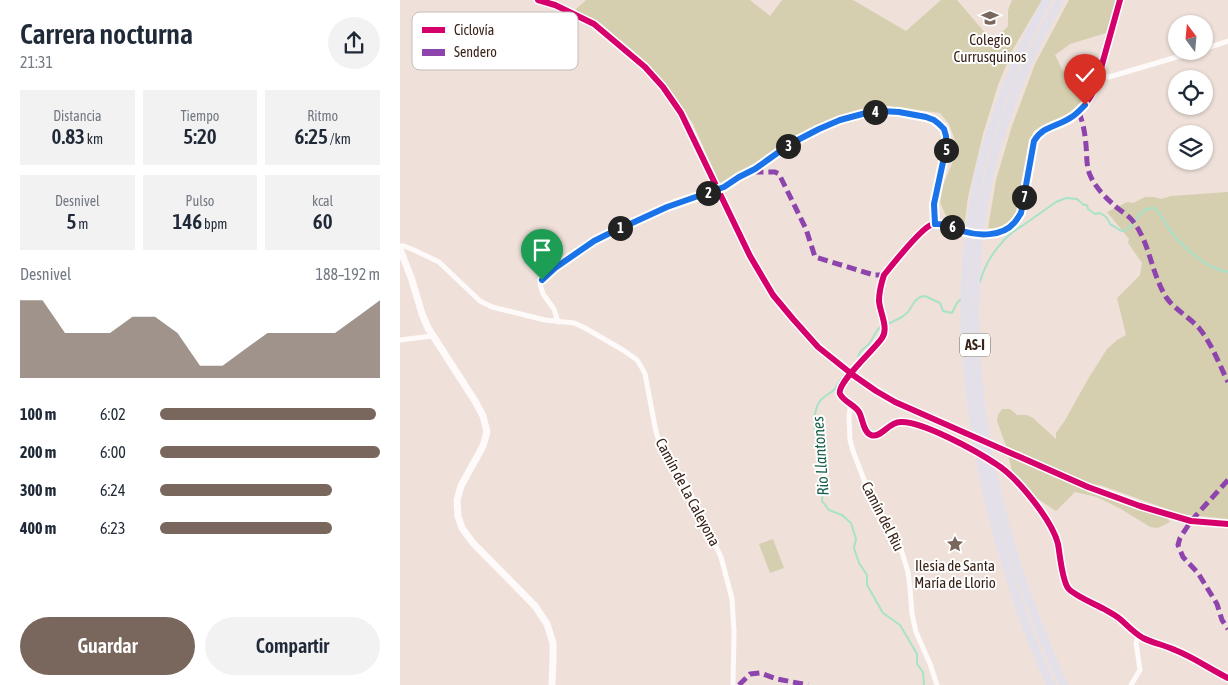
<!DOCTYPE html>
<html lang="es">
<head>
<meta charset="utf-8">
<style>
  body { margin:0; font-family:"Asap Condensed",sans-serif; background:#f2f2f3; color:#1f2937; height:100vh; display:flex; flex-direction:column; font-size:19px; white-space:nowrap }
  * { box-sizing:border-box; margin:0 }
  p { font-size:16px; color:#747a83 }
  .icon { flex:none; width:28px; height:28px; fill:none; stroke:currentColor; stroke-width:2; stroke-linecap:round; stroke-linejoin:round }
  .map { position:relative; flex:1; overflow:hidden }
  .sheet { display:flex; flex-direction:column; background:#fff; width:400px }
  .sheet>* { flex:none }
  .needle { width:32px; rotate:344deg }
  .fabs { position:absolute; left:768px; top:15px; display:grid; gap:10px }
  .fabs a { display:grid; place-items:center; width:45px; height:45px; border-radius:50%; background:#fff; box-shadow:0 1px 4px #0004; font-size:25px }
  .pin { position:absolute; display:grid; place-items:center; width:42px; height:42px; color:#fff; margin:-51px -21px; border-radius:50% 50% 50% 0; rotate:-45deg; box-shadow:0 0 5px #0007 }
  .pin .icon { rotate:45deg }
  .km { position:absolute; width:25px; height:25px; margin:-12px; border-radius:50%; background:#222; color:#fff; font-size:14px; line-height:25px; text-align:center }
  .round { display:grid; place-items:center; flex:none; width:52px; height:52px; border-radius:26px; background:#f2f2f3 }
  .head { display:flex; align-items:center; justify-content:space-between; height:85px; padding:0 20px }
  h1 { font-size:28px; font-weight:600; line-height:38px }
  .stats { display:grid; grid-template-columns:repeat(3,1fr); gap:8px; height:85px; padding:5px 20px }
  .stats div { display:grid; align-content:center; border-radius:0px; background:#f2f2f3; text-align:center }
  .stats b { font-size:21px; font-weight:600 }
  .stats small { font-size:14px; font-weight:400 }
  .stats p { font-size:14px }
  .chart { height:140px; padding:10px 20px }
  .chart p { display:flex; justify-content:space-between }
  .chart svg { width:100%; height:90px; margin-top:5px; fill:#79665c; opacity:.7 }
  .button { display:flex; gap:10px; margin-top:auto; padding:10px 20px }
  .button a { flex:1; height:58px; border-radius:30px; background:#79665c; color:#fff; font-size:20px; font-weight:600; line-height:58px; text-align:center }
  .button a+a { background:#f2f2f3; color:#1f2937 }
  ul { padding:0 20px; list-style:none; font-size:16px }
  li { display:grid; grid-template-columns:80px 60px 1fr; align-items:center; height:38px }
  li i { height:12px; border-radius:6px; background:#79665c }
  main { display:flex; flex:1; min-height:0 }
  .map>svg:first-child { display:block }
</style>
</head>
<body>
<main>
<section class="sheet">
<div class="head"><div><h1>Carrera nocturna</h1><p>21:31</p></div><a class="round"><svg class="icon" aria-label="share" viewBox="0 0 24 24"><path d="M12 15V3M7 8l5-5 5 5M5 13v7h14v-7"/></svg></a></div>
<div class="stats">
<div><p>Distancia</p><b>0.83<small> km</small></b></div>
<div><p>Tiempo</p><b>5:20</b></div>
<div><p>Ritmo</p><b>6:25<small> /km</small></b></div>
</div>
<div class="stats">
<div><p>Desnivel</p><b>5<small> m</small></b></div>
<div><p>Pulso</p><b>146<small> bpm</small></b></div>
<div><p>kcal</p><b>60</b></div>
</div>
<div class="chart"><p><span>Desnivel</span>188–192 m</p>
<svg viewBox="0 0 160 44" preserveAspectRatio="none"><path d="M0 44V6L10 6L20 22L30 22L40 22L50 14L60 14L70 22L80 38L90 38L100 30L110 22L120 22L130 22L140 22L150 14L160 6V44z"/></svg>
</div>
<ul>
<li><b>100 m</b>6:02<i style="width:98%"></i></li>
<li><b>200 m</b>6:00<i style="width:100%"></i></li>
<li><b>300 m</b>6:24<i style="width:78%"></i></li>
<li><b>400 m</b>6:23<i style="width:78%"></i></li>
</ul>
<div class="button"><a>Guardar</a><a>Compartir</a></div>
</section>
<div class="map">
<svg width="828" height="685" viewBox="0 0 828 685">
  <rect width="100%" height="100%" fill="#efe1da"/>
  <g fill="#d5cfaf">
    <path d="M186,0H350L370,16L382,0H453L506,31L541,0H557L593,42L608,26V10L612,0H642L613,49L598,85L583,134L568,197L564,228L550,222L545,214L540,202L543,185L557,152L555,140L549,124L540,113L486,106L456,110L419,125L377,148L342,172L320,184L293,124L276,98L238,55L199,22L175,10Z"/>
    <path d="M669,0H716L706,33L670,44L655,55L663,71L691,88C684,104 673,114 657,120C648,124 640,125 633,132L619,207L611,222L596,229L588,228L596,180L612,126L635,64Z"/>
    <path d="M828,192V519L781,514L697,484L718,500L766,516L770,522L758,528L750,527L721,509L697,497L675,492L656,511L635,497L612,471L606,446L597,421L598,415L602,409H610L617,415H627L633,418L656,439V433L664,422L688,379L707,349L717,340L726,335L717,298L740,275L742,263L728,243L729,239L707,212L727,202L733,203L745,197H754L761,199L771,196Z"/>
    <path d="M373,539L384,568L370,573L359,544Z"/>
  </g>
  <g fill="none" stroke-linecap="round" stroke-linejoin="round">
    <g stroke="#a7e2c9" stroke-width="2">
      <path d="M580,282C585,264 593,252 606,238C611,233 616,229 622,226L656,202L666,198L677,199L684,205H687L688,209L695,214L700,213L706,217L711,225C715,226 718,230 722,231C734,232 736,206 755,208C762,216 766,225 773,234C787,251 806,268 828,272"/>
      <path d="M458,356L461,351L469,344L478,329L502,317L508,312L515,301L520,297L525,296L540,303L543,311L552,313L557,303L562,298"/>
      <path d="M441,379C439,382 437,386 435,389C430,394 421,397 418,404C411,420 416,438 419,454C421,470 424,485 422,501L429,510L442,515L451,523L456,539L454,548L459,563L467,575V585L483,613L500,625L517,654V664L523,672L524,685"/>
    </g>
    <path stroke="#cbbbb3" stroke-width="5" stroke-dasharray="5 2.5" stroke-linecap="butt" d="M444,383L463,359"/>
    <g stroke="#fdfaf9" stroke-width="5">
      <path d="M804,49L828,41"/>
      <path d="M699,75L709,77L797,51"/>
      <path d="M0,246H4L14,250L39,262L80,301L92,307L145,320L174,323L185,328L223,350L237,360L242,368L245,374L256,432L260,444L269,460L286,483L321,557L332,599L334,632L333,685"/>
      <path d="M158,322L154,309L143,294L140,284L142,280L147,274L155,268L193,241L207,235L267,207L324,187L339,177L355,169L390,144L419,129L440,120L459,114L481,111L499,112L526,117L539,124L544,129L546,136V148L534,204L535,224"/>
      <path d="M0,340L32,336"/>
      <path d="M463,359C469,352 480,344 484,335C487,327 481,315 480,307C478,296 480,286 484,275C492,265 521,229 531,225C541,220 551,228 560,231C577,236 602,237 615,223C617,220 619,216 621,213L634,141C643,127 656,127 670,119C682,111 690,99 696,86L720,0"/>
      <path d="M444,383L440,388V393L443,398L458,410L468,434L476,436C482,432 488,425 495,422C512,418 564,444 579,454"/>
      <path d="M452,405L450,409L449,417L450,440L453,451L468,490L501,549L508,572L510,588L512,614L516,632L530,664L537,685"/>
      <path d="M591,461C614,474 650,516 657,542C661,554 661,582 669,590C674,595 683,598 689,601C696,604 703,608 709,612C721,619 730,631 742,638C752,643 764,645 774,649C792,657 811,669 828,678"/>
      <path d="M731,685L740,670L736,643L739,636"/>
    </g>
    <path stroke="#fdfaf9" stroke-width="7" d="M0,249L12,280L22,314L28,328L75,401L83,416L87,432L83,446L61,486L57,500L58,516L62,528L73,543L135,606L147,624L153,643V660L152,685"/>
    <g stroke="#e4e0e9" stroke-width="9">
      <path d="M647,0C624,42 605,86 591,132C588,143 583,154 581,165C578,176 577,187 575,198C573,215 569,230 568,247C559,336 571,426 592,513C607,572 625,630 651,685"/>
      <path d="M660,0C647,24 633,49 623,74C617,87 613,100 608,113C603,128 597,144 593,160C557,301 577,451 624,587C636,620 648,653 664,685"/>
    </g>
    <g stroke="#8e44ad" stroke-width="5" stroke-dasharray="10 5" stroke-linecap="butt">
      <path d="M679,112C683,123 685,133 686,145C687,155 686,166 690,175C695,187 705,197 714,205C719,210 727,214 732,220C750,242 751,273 766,297C774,309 789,317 799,328C812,344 819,364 828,382"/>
      <path d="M355,169L357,172H375L379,174L406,229L415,257L474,275H484"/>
      <path d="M828,480L791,521L780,538L778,545L783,557L798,573L817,604L822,620L828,629"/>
      <path d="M339,685L350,674L360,673L377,679L408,685"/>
    </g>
    <g stroke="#fff" stroke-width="9">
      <g id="cycleway">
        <path d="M138,0L155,5L194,24L245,67L263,87L281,113L350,256L373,295L393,319L418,347L453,375L476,391L495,402L688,487L740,506L791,521L828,524"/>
        <path d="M720,0L696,86C690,99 682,111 670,119C656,127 643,127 634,141L621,213C619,216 617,220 615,223C602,237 577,236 560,231C551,228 541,220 531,225C521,229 492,265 484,275C481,284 479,292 479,301C480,313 489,328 482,338C476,348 436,383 440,394C444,402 455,405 459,412C463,419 463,432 471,435C480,439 489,422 500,422C521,420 578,452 596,464C617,477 652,520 658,544C660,555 662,580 668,588C673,595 695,604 704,609C709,612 715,615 720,619C727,625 734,633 743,638C753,643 764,645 775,650C793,657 810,669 828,678"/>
      </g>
    </g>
    <use href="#cycleway" stroke="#d6006c" stroke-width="6"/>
  </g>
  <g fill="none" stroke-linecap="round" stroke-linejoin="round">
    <g stroke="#fff" stroke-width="10">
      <path id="route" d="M142,280L155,268L194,241L206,235L267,207L324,187L339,177L355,169L390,144L419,129L440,120L466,113L481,111L499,112L526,117L534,120L539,124L544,129L546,136V148L534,204L535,224C545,223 553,228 562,231C578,236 602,237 614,223C617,220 619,216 621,213L634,141C643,126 656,127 670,118C676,115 680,110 685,105"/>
    </g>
    <use href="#route" stroke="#1a73e8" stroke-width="6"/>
  </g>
  <defs>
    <g id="school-bare" transform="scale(1.35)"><path d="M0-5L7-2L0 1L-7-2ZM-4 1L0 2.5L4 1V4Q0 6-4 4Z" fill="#79665c" stroke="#fff" stroke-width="2.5" paint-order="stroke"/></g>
    <g id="sight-bare" transform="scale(1.35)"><path d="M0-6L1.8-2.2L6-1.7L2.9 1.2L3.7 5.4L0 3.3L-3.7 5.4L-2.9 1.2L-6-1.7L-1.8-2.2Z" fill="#79665c" stroke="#fff" stroke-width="2.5" paint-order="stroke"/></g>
  </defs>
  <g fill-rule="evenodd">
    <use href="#school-bare" x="590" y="18"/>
    <use href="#sight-bare" x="555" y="544"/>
  </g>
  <g text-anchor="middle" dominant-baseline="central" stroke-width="4" stroke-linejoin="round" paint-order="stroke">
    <rect fill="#fff" stroke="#75665d" stroke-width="1" x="560" y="333.5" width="30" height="23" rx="4"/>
    <g font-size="14" font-weight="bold" fill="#3a2418">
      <text x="575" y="345">AS-I</text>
    </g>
    <g font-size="15" fill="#3a2418" stroke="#fff">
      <text x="590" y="39">Colegio<tspan x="590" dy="17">Currusquinos</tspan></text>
      <text x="555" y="565">Ilesia de Santa<tspan x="555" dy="17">María de Llorio</tspan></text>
    </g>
    <g font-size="15" fill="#3a2418" stroke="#fff">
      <text transform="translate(288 492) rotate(62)">Camín de La Caleyona</text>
      <text transform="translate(483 516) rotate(63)">Camín del Riu</text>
    </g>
    <g font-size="16" font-style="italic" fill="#175e49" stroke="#fff">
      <text transform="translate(420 456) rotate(-94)">Rio Llantones</text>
    </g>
  </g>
  <rect x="12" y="12" width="166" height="58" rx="8" fill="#fff" stroke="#c4bdba" stroke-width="1"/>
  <rect x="22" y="27" width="23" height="6" fill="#d6006c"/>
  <rect x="22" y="49" width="23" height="7" fill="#8e44ad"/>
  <g font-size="14" fill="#3a2418">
    <text x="54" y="35">Ciclovía</text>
    <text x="54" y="57">Sendero</text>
  </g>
</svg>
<div class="fabs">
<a><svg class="needle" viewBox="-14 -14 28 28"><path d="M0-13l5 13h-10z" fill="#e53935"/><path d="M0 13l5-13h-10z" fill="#747a83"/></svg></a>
<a><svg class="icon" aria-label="locate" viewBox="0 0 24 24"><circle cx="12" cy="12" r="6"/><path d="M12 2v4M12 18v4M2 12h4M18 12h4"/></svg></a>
<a><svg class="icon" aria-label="layers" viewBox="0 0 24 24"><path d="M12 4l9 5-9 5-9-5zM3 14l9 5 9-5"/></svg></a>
</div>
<div class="pin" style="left:142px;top:280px;background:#1e9e55"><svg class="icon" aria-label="arrive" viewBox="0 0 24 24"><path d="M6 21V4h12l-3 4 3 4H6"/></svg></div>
<div class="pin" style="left:685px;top:105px;background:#d93025"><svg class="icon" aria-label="check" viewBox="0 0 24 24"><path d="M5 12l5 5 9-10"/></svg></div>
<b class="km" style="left:220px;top:228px">1</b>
<b class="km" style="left:308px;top:193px">2</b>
<b class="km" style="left:388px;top:146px">3</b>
<b class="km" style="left:475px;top:112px">4</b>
<b class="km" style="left:546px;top:150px">5</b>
<b class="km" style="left:552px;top:227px">6</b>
<b class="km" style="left:624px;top:197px">7</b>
</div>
</main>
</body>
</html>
